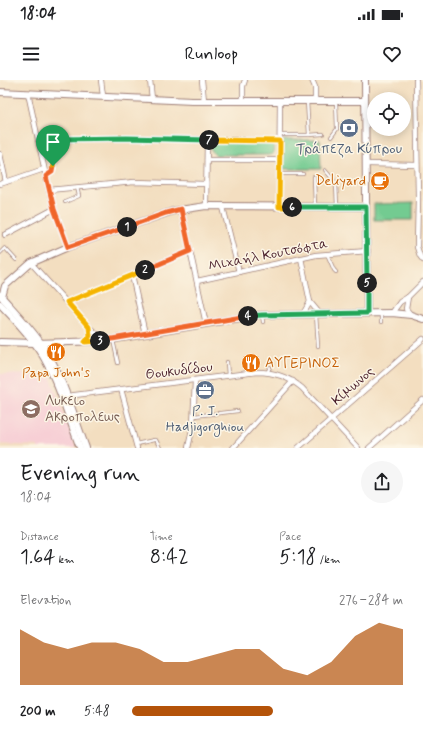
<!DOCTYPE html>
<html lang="en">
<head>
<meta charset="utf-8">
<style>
  body { margin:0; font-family:Mynerve,sans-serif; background:#f6f6f6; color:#202124; height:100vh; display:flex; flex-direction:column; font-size:15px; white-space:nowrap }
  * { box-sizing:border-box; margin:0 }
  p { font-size:13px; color:#757577 }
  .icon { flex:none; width:22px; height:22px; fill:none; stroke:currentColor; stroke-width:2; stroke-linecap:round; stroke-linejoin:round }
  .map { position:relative; height:368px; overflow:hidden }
  .panel { display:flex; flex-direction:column; background:#fff; flex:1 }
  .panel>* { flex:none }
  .fabs { position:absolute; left:367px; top:12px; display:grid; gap:8px }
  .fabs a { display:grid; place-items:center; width:44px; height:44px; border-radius:50%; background:#fff; box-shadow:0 2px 10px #0003; font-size:20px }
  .pin { position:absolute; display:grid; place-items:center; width:34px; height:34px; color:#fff; margin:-41px -17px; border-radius:50% 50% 50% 0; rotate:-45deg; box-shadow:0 0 4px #0007 }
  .pin .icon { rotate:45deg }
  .km { position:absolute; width:20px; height:20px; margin:-10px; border-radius:50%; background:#222; color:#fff; font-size:11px; line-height:20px; text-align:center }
  .round { display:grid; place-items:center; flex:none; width:42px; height:42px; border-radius:21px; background:#f6f6f6 }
  .summary { display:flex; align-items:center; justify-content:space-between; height:68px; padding:0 20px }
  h1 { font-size:22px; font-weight:600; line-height:30px }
  .figures { display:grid; grid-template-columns:repeat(3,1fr); gap:6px; height:68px; padding:4px 20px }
  .figures div { display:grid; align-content:center }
  .figures b { font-size:20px; font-weight:600 }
  .figures small { font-size:11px; font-weight:400 }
  .figures p { font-size:11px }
  .chart { height:112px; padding:8px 20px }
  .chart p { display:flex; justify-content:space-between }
  .chart svg { width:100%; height:72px; margin-top:4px; fill:#b45309; opacity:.7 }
  ul { padding:0 20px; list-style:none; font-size:13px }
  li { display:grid; grid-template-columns:64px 48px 1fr; align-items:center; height:30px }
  li i { height:10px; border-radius:5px; background:#b45309 }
  .status { display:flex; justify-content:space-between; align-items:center; height:28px; padding:0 20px; background:#fff; direction:ltr }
  .status svg { height:11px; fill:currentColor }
  header { display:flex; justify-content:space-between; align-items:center; height:52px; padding:0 20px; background:#fff; font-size:18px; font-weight:600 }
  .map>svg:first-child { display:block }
</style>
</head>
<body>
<div class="status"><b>18:04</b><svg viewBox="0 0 49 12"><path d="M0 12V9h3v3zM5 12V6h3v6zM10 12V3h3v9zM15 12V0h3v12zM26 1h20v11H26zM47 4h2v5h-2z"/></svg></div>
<header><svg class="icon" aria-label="menu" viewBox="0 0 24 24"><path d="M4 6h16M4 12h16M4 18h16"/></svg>Runloop<svg class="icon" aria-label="heart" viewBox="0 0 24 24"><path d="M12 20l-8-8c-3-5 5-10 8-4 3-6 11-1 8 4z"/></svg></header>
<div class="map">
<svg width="423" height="368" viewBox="0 0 423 368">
  <rect width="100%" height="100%" fill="#fcf5e5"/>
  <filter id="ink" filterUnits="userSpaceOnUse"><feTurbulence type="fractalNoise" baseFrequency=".025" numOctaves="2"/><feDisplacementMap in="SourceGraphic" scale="8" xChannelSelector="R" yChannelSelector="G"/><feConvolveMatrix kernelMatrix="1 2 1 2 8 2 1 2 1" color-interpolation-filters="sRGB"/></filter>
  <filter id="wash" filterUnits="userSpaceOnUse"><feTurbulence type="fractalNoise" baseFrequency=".012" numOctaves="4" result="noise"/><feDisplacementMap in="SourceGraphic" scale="16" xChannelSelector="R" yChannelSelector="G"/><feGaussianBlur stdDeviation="0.9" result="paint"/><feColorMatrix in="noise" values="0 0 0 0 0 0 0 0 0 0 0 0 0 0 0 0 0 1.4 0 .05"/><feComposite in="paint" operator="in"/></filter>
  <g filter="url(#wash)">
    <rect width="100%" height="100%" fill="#f3dec0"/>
    <path fill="#f7cfd5" d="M0,294L50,295L76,368H38V366L0,364Z"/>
    <g fill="#73cb91" stroke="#5e755e">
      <path d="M283,60H320L321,89H283Z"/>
      <path d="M214,62L274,63L273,74L270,75H215L210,69L211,64Z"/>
      <path d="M413,123V140H374V124Z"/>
    </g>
  </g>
  <g filter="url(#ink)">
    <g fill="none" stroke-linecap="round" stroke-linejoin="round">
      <g stroke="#9e7e76" stroke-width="4">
        <g id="lane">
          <path d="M280,55H309L307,21"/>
          <path d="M309,55L323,54"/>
          <path d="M331,57L337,49L336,21"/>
          <path d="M325,90L336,103L337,127"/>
          <path d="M280,94H303"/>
          <path d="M47,95L52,92L54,76V60"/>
          <path d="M314,97L315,127"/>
          <path d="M65,122L79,116L77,107"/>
          <path d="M0,173L5,168L16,180"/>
          <path d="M327,174L334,190L336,192"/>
          <path d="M316,234L318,266"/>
          <path d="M381,234V242"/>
          <path d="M262,235L263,242"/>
          <path d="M113,260L118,283"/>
          <path d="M227,282L228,296"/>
          <path d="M267,293L270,287"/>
          <path d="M194,336L238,331"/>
          <path d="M136,364L154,360H156L160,368"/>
        </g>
      </g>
      <g stroke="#9e7e76" stroke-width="6">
        <g id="street">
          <path d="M101,0L103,16"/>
          <path d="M150,0L152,19"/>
          <path d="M202,0L204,21"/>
          <path d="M312,0L315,7V20"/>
          <path d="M416,0L418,117L417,167L420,176L423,180"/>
          <path d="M28,13L49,110L54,129L68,167"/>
          <path d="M243,21V6L245,0"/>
          <path d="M38,60L127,58L280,61"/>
          <path d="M0,74L6,102"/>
          <path d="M207,80H279"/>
          <path d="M367,84L417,85"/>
          <path d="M0,104L44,89"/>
          <path d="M49,110L134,102L206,104"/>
          <path d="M206,126L207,60"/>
          <path d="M223,127L239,192"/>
          <path d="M279,127L280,21"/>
          <path d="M181,129L206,244"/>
          <path d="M5,155L54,129"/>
          <path d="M301,178L310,222L320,234"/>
          <path d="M31,183L89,247L104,261"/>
          <path d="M132,195L145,254"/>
          <path d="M197,201L316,175L368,171"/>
          <path d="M408,217L406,229L411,235"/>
          <path d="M67,222L190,171"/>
          <path d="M392,233L400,222L408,217L423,202"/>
          <path d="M303,234L310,222"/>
          <path d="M85,262L90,256L89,247"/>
          <path d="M121,309L137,368"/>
          <path d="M67,316L257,292C274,292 289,297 302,308L358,368"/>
          <path d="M188,368L193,345L195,301"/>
          <path d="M233,368L293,301"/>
          <path d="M298,368L423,259"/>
          <path d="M369,368L423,320"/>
        </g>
      </g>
      <g stroke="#9e7e76" stroke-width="8">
        <g id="secondary">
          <path d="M365,0L367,233"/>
          <path d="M0,12L192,21H365"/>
          <path d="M0,215C16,233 34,251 47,272C64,301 74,336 86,368"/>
          <path d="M2,217L5,206L31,183L68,167L173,131L206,126L366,127"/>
          <path d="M0,224C14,239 29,254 40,271C58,300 68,336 80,368"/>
          <path d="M0,262L35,263L104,261L258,235L392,233L411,235L423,239"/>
          <path d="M50,277L52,270L62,263"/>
        </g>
      </g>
      <use href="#lane" stroke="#fff" stroke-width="2.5"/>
      <use href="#street" stroke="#fff" stroke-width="4.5"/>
      <use href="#secondary" stroke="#fff" stroke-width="6"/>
    </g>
  </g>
  <g fill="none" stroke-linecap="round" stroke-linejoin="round" filter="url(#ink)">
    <g stroke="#fff" stroke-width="8">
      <path id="split-1" d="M53,86L52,92L46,96L54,129L68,167L127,147"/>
    </g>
    <g stroke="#fff" stroke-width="8">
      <path id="split-2" d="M127,147L166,133L181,129L190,171L145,190"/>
    </g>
    <g stroke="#fff" stroke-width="8">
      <path id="split-3" d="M100,261L85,262L90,256L89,247L67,222L145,190"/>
    </g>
    <g stroke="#fff" stroke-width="8">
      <path id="split-4" d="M100,261L248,236"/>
    </g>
    <g stroke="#fff" stroke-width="8">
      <path id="split-5" d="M248,236L262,235L367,233V203"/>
    </g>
    <g stroke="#fff" stroke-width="8">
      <path id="split-6" d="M292,127H366L367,203"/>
    </g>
    <g stroke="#fff" stroke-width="8">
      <path id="split-7" d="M209,60L280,61L279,127H292"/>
    </g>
    <g stroke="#fff" stroke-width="8">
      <path id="split-8" d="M59,59L127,58L209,60"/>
    </g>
    <g stroke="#fff" stroke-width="8">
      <path id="split-9" d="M53,86L54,59H59"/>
    </g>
    <use href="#split-1" stroke="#f0652b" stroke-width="5"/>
    <use href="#split-2" stroke="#f0652b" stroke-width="5"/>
    <use href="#split-3" stroke="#f5b400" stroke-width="5"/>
    <use href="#split-4" stroke="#f0652b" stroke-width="5"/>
    <use href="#split-5" stroke="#22a559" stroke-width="5"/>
    <use href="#split-6" stroke="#22a559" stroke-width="5"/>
    <use href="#split-7" stroke="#f5b400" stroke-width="5"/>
    <use href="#split-8" stroke="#22a559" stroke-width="5"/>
    <use href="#split-9" stroke="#f5b400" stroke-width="5"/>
  </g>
  <defs>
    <g id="bank-disc" transform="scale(1)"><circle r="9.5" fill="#5c6f8a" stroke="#fcf5e5"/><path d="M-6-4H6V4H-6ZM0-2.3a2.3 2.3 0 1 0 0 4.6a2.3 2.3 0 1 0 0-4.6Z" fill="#fff"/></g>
    <g id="cafe-disc" transform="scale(1)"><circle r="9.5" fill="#e8710a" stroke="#fcf5e5"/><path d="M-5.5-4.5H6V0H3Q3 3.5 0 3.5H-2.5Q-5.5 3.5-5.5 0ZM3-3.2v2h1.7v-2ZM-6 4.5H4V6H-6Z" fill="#fff"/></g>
    <g id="restaurant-disc" transform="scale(1)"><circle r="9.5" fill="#e8710a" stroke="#fcf5e5"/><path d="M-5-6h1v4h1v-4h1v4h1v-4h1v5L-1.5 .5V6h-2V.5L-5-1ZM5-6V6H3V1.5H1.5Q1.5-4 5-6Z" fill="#fff"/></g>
    <g id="office-disc" transform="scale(1)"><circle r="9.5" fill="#5c6f8a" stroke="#fcf5e5"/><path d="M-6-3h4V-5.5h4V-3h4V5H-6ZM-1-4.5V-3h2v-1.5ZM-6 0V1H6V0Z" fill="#fff"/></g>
    <g id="school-disc" transform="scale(1)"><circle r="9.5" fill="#8d6e63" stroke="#fcf5e5"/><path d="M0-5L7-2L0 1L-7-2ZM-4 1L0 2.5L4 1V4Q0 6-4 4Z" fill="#fff"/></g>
  </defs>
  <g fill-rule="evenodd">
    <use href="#bank-disc" x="349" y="48"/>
    <use href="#cafe-disc" x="380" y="101"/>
    <use href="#restaurant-disc" x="56" y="272"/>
    <use href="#restaurant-disc" x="251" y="283"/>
    <use href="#office-disc" x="205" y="310"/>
    <use href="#school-disc" x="31" y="329"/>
  </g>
  <g text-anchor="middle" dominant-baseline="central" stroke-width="3" stroke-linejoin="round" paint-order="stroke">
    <g font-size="14" fill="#4e5e75" stroke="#fcf5e5">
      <text x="349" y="69">Τράπεζα Κύπρου</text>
      <text x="205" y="331">P. J.<tspan x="205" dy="16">Hadjigorghiou</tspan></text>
    </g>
    <g font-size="14" fill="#c56008" stroke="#fcf5e5" text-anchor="end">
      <text x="366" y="101">Deliyard</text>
      <text x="265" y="283" text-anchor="start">ΑΥΓΕΡΙΝΟΣ</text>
      <text x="56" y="293" text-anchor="middle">Papa John's</text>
    </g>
    <g font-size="14" fill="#4a1f2b" stroke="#fcf5e5">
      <text transform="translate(268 175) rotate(-11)">Μιχαήλ Κουτσόφτα</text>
      <text transform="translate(179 291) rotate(-7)">Θουκυδίδου</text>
      <text transform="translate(353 306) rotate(-41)">Κίμωνος</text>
    </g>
    <g font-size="14" fill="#785e54" stroke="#fcf5e5" text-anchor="start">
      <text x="45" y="321">Λυκειο<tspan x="45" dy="16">Ακροπολεως</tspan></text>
    </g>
  </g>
</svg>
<div class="fabs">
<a><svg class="icon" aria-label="locate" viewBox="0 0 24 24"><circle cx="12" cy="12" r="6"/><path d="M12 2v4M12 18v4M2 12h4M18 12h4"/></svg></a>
</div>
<div class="pin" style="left:53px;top:86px;background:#1e9e55"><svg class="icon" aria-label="arrive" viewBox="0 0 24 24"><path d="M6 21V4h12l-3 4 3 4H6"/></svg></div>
<b class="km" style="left:127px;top:147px">1</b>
<b class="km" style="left:145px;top:190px">2</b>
<b class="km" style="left:100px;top:261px">3</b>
<b class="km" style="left:248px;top:236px">4</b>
<b class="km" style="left:367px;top:203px">5</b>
<b class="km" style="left:292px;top:127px">6</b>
<b class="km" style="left:209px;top:60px">7</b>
</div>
<section class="panel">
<div class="summary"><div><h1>Evening run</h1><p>18:04</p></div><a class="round"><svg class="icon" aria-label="share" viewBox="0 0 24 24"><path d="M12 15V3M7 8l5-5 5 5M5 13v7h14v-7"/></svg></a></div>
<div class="figures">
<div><p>Distance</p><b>1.64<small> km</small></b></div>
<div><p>Time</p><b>8:42</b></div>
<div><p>Pace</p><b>5:18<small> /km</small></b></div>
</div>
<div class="chart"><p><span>Elevation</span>276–284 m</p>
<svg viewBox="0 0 160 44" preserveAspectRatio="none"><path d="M0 44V10L10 18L20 22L30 18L40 18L50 22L60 30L70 30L80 26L90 22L100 22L110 34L120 38L130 30L140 14L150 6L160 10V44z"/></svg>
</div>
<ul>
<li><b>200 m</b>5:48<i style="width:52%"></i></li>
</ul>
</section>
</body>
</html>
